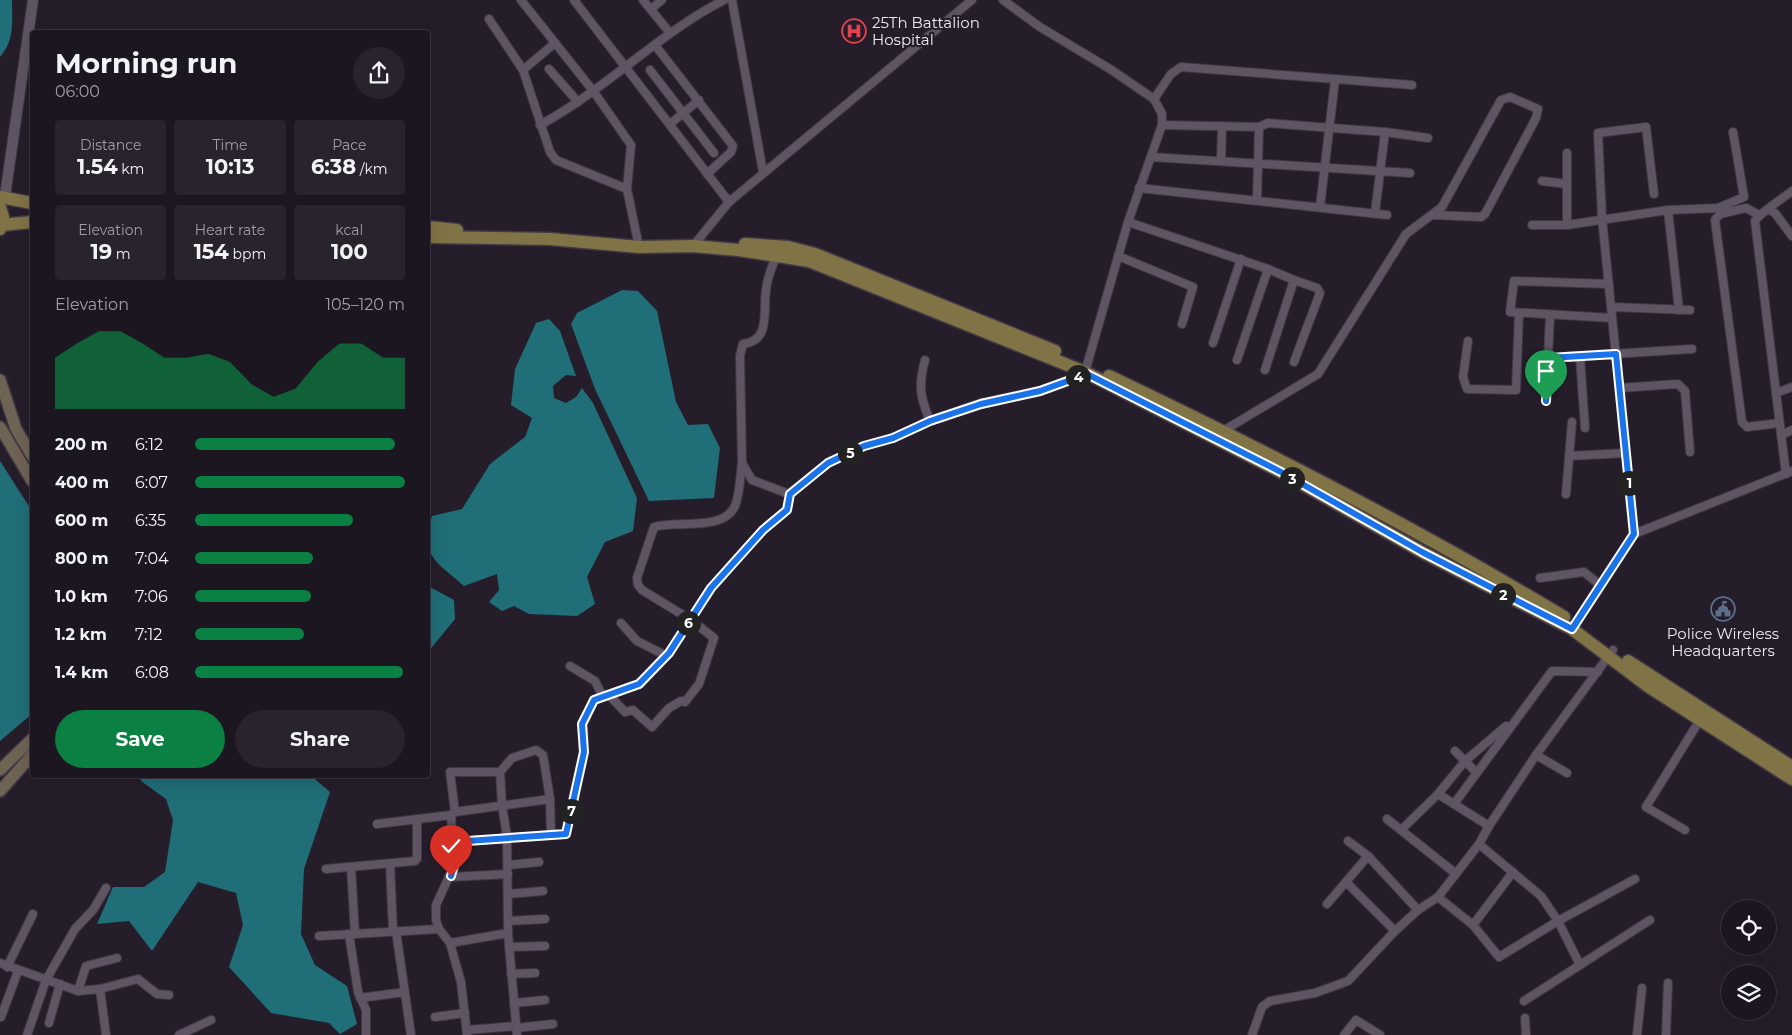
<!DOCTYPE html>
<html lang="en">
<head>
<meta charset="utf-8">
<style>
  body { margin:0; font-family:Montserrat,sans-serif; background:#29232d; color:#f1f3f6; height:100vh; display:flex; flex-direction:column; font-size:19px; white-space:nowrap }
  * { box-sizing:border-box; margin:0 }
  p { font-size:16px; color:#a09fa5 }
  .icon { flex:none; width:28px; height:28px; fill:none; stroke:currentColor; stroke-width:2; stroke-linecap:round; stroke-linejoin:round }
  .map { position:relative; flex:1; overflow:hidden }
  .side { position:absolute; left:30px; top:30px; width:400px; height:748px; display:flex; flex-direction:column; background:#1c1620; border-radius:5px; box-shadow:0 5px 20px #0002,0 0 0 1px #3a353e }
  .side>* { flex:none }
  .buttons { position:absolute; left:1721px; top:900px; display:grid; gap:10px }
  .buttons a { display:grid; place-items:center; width:55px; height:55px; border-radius:50%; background:#1c1620; box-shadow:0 5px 20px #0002,0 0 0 1px #3a353e; font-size:25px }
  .pin { position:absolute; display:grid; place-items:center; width:42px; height:42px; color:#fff; margin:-51px -21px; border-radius:50% 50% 50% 0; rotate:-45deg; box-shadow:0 0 5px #0007 }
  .pin .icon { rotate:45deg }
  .km { position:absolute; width:25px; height:25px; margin:-12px; border-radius:50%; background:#222; color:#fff; font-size:14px; line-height:25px; text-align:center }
  .round { display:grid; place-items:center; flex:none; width:52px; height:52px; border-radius:26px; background:#29232d }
  .head { display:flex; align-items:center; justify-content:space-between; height:85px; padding:0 25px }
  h1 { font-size:28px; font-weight:700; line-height:38px }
  .stats { display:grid; grid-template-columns:repeat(3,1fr); gap:8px; height:85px; padding:5px 25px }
  .stats div { display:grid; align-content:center; border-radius:5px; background:#29232d; text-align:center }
  .stats b { font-size:21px; font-weight:700 }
  .stats small { font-size:14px; font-weight:400 }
  .stats p { font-size:14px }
  .chart { height:140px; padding:10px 25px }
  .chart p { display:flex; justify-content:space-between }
  .chart svg { width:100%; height:90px; margin-top:5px; fill:#0b8043; opacity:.7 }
  .action { display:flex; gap:10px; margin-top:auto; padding:10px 25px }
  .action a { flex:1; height:58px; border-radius:30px; background:#0b8043; color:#fff; font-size:20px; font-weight:700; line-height:58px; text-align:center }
  .action a+a { background:#29232d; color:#f1f3f6 }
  ul { padding:0 25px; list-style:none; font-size:16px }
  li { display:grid; grid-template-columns:80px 60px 1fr; align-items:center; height:38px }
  li i { height:12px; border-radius:6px; background:#0b8043 }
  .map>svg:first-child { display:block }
</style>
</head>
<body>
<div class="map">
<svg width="1792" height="1035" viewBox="0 0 1792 1035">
  <rect width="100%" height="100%" fill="#261d2b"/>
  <g fill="#206e77">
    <path d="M0,0H12C12,22 15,40 0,57Z"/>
    <path d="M622,290L638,291L657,311L676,402L688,425L708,424L720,448L714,498L649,501L595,389L571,324L577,313Z"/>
    <path d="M549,319L560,331L576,376L566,375L553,386L554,398L566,403L576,397L582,388L593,403L637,498L633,531L605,542L587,577L595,604L577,616L529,614L514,606L502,611L489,602L499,590L497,574L464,586C437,562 419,556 432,516L462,509L490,464L525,437L532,418L511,405L515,369L536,323Z"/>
    <path d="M0,461L32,511V714L0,741Z"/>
    <path d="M428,586L454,600L455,619L428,652Z"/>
    <path d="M140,775H310L330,792L304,869L301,934L315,965L347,986L357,1024L340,1034L329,1023L271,1013L229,967L243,925L236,893L198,882L152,951L129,921L97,924L113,887H144L165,872L173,820L166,799L141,781Z"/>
  </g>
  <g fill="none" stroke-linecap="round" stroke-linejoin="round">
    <g stroke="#403844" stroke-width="10">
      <g id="minor">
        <path d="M521,0L594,92L631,145L627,189L639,247"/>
        <path d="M574,0L729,202"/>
        <path d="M643,0L670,33"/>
        <path d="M732,0L763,172"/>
        <path d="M1003,0L1040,27L1110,69L1154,99L1162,114V125L1128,222L1085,372"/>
        <path d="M651,9L662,0"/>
        <path d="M489,19L523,70L550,152L556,160L627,189"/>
        <path d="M655,45L733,146L731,152L707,174"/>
        <path d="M549,69L578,102"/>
        <path d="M523,70L555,43"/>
        <path d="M650,70L714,153"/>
        <path d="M1154,99L1171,74L1181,67L1412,85"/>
        <path d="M670,124L699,100"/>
        <path d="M540,125C606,89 658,34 724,0"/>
        <path d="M1162,125L1259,127L1268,123L1385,132L1428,138"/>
        <path d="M1567,153V225"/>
        <path d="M1151,157L1410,173"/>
        <path d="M1221,161L1222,126"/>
        <path d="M1542,181L1567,184"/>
        <path d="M1139,188L1387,215"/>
        <path d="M1257,199L1259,127"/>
        <path d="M1320,207L1335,80"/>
        <path d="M1668,210L1679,310"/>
        <path d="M1769,210L1775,213L1792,236"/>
        <path d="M1375,213L1385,132"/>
        <path d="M1759,215L1746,208L1720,214L1715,220L1742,422L1747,427L1779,423"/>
        <path d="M1128,222L1268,269L1237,360"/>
        <path d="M1532,225H1567L1668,210L1718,208L1744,197L1733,132"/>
        <path d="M693,246L729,202L972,0"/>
        <path d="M776,256C772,267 767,278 766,290C763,311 771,341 743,344L740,356L742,463L752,480L789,494"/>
        <path d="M1118,256L1193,287L1182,324"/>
        <path d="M1294,280L1317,288L1320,293L1294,362"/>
        <path d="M1609,284L1514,281L1510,312L1612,318"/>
        <path d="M1611,307L1690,310"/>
        <path d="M1468,341L1463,377L1467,389L1516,390L1519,313"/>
        <path d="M1213,343L1241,259"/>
        <path d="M1580,357L1585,428"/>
        <path d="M1548,358L1692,349"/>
        <path d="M925,360C918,386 920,397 930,421"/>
        <path d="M1265,370L1294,280L1268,269"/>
        <path d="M1619,388L1678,384L1685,391L1690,452"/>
        <path d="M1776,393L1792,387"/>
        <path d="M1546,401L1550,316"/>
        <path d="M1223,431L1318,374L1406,234L1442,207L1501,100L1510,97L1538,109L1536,118L1485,214L1481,217L1434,215"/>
        <path d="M1781,435L1792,430"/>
        <path d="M1569,456L1626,453"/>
        <path d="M1786,474L1755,221C1761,212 1782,199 1792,191"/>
        <path d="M1566,494L1572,422"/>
        <path d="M1634,534L1602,218L1598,133L1646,127L1654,194"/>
        <path d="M1540,578L1584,572L1600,585"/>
        <path d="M621,623L637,641L667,656"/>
        <path d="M1572,629L1634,534L1792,471"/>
        <path d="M570,666L595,681L603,697"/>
        <path d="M609,695L625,712L633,710L652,727L669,708L681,701L685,702L699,684L714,638L691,620L642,590L638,585L637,578L654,527C676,520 723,532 735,506C740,494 740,476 742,463"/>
        <path d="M1455,751L1476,772"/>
        <path d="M1536,755L1567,773"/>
        <path d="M1438,794L1489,826"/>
        <path d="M1454,804L1552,671L1598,672"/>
        <path d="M455,812L550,799"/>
        <path d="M1387,819L1455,873"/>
        <path d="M377,824L451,815"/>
        <path d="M1401,830L1438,794L1465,761L1506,726"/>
        <path d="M1685,830L1646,807L1701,718"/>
        <path d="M1348,841L1368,856L1418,910"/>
        <path d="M453,842L565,834L584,752L583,724L594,700L639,684L669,653L711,588L763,530L787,510L789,494L828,463L864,446L893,438L930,421L981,403L1040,391L1087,373"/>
        <path d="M1479,844L1541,896L1558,921L1580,965"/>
        <path d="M390,864L393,931"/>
        <path d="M508,865L539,862"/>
        <path d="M351,867L355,934"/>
        <path d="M326,869L415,861L417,859V819"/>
        <path d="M451,877L508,874"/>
        <path d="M1346,882L1395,931L1418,910L1438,897L1479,844L1489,826L1536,755L1613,650"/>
        <path d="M508,894L543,891"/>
        <path d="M1438,897L1473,925L1499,957L1558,921L1635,879"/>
        <path d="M1327,904L1368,856"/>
        <path d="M508,921L545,919"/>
        <path d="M1473,925L1513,872"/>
        <path d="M396,931L411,1035"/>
        <path d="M349,934L358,992L366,1010V1035"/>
        <path d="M319,936L439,929"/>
        <path d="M450,943L508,933"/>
        <path d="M509,947L545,946"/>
        <path d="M0,963L78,991L100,989L138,979L157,994L169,995"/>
        <path d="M7,967L33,914"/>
        <path d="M511,974L535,973"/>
        <path d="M100,989L106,1035"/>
        <path d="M78,991L86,966L117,958"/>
        <path d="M360,998L405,992"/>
        <path d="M1524,1001L1650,920"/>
        <path d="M514,1003L545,1000"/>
        <path d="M1,1017L18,971"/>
        <path d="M435,1017L465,1013"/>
        <path d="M1525,1018L1526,1035"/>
        <path d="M49,1023L60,984"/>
        <path d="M516,1028L553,1024"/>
        <path d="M467,1030L516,1026"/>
        <path d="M27,1035L46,980L75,929L93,910L106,888"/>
        <path d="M179,1035L211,1020"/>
        <path d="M467,1035L461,982L450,943L439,929L436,920V905L454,866L451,815L455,812L450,772H500"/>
        <path d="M517,1035L508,933L507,837L502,805L500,772L512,758L536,750L543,755L550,799L551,834"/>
        <path d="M1252,1035L1262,1007L1270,1001L1315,993L1348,981L1395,931"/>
        <path d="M1344,1035L1356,1020L1380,1035"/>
        <path d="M1637,1035L1642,988"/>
        <path d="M1666,1035L1668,983"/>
      </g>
    </g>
    <g stroke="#403844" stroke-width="12">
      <path id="tertiary" d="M5,196L33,0"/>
    </g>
    <g stroke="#403844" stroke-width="14">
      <g id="secondary">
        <path d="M0,380L16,429L32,456"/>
        <path d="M0,427L32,481"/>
        <path d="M0,770L32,739"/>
        <path d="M0,791L32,755"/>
      </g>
    </g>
    <g stroke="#403844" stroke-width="15">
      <g id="primary">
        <path d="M0,197L32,203"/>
        <path d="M0,207L3,217L0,229"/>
        <path d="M2,225L32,222"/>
        <path d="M428,227L457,230"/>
        <path d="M428,237L550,239L639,247L693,246L738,250L809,261L1085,372L1281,472L1422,552L1572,629L1649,687L1792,779"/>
        <path d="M745,244L788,247L815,254L1055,351"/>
        <path d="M1109,376C1264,450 1417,528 1564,617"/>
        <path d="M1628,661L1792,767"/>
      </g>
    </g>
    <use href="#minor" stroke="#5e5464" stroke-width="8"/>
    <use href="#tertiary" stroke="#5e5464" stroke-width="10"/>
    <use href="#secondary" stroke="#6f6354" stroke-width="11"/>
    <use href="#primary" stroke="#807345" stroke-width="12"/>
  </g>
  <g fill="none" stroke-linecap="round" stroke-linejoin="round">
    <g stroke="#fff" stroke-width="10">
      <path id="route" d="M451,876L454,866L453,842L566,834L584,752L582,724L594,700L639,684L669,653L711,588L763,530L787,510L790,494L828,463L864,446L893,438L930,421L981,404L1040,391L1087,374L1281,472L1422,552L1572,629L1634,534L1616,354L1548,358L1546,401"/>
    </g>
    <use href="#route" stroke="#1a73e8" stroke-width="6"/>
  </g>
  <defs>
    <g id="hospital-ring" transform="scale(1.25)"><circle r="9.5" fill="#261d2b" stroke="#e0444e" stroke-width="1.5"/><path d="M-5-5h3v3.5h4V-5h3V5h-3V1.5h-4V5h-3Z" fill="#e0444e"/></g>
    <g id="civic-ring" transform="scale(1.25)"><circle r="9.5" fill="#261d2b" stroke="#5c6f8a" stroke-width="1.5"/><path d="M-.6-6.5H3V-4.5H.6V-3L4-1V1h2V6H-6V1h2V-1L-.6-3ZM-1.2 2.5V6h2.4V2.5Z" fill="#5c6f8a"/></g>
  </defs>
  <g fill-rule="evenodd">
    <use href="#hospital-ring" x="854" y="31"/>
    <use href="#civic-ring" x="1723" y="609"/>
  </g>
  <g text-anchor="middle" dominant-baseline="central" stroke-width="4.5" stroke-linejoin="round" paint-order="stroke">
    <g font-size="15" fill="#eee8f1" stroke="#261d2b" text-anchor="start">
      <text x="872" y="22">25Th Battalion<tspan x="872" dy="17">Hospital</tspan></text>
      <text x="1723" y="633" text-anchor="middle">Police Wireless<tspan x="1723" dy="17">Headquarters</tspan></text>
    </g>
  </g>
</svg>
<div class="buttons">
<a><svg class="icon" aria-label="locate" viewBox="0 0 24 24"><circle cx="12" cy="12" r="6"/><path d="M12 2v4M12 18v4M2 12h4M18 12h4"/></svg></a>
<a><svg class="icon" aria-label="layers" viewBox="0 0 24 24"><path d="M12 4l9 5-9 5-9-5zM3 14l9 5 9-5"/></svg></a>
</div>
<div class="pin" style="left:1546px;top:401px;background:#1e9e55"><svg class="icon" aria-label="arrive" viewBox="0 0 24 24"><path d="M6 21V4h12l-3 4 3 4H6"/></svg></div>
<div class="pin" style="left:451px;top:876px;background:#d93025"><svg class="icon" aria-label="check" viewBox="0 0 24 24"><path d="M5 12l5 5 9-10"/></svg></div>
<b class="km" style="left:1629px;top:483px">1</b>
<b class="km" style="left:1503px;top:595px">2</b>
<b class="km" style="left:1292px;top:479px">3</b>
<b class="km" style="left:1078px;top:377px">4</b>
<b class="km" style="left:850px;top:453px">5</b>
<b class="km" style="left:688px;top:623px">6</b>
<b class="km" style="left:571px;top:811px">7</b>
<section class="side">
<div class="head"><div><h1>Morning run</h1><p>06:00</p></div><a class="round"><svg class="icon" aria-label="share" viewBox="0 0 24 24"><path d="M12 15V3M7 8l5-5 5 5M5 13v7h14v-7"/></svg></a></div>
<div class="stats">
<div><p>Distance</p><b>1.54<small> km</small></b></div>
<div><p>Time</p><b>10:13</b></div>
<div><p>Pace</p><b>6:38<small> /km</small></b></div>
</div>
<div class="stats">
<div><p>Elevation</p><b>19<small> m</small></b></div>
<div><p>Heart rate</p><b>154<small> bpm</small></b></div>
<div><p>kcal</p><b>100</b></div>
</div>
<div class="chart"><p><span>Elevation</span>105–120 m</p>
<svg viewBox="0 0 160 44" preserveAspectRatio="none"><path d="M0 44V19L10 12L20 6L30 6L40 12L50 19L60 19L70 17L80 21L90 32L100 38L110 34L120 21L130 12L140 12L150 19L160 19V44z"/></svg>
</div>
<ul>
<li><b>200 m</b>6:12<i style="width:95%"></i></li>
<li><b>400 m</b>6:07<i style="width:100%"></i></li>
<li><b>600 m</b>6:35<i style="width:75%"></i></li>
<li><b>800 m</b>7:04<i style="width:56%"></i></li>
<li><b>1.0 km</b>7:06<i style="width:55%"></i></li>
<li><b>1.2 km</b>7:12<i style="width:52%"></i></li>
<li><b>1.4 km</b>6:08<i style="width:99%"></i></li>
</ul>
<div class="action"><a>Save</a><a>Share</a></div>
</section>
</div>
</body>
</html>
